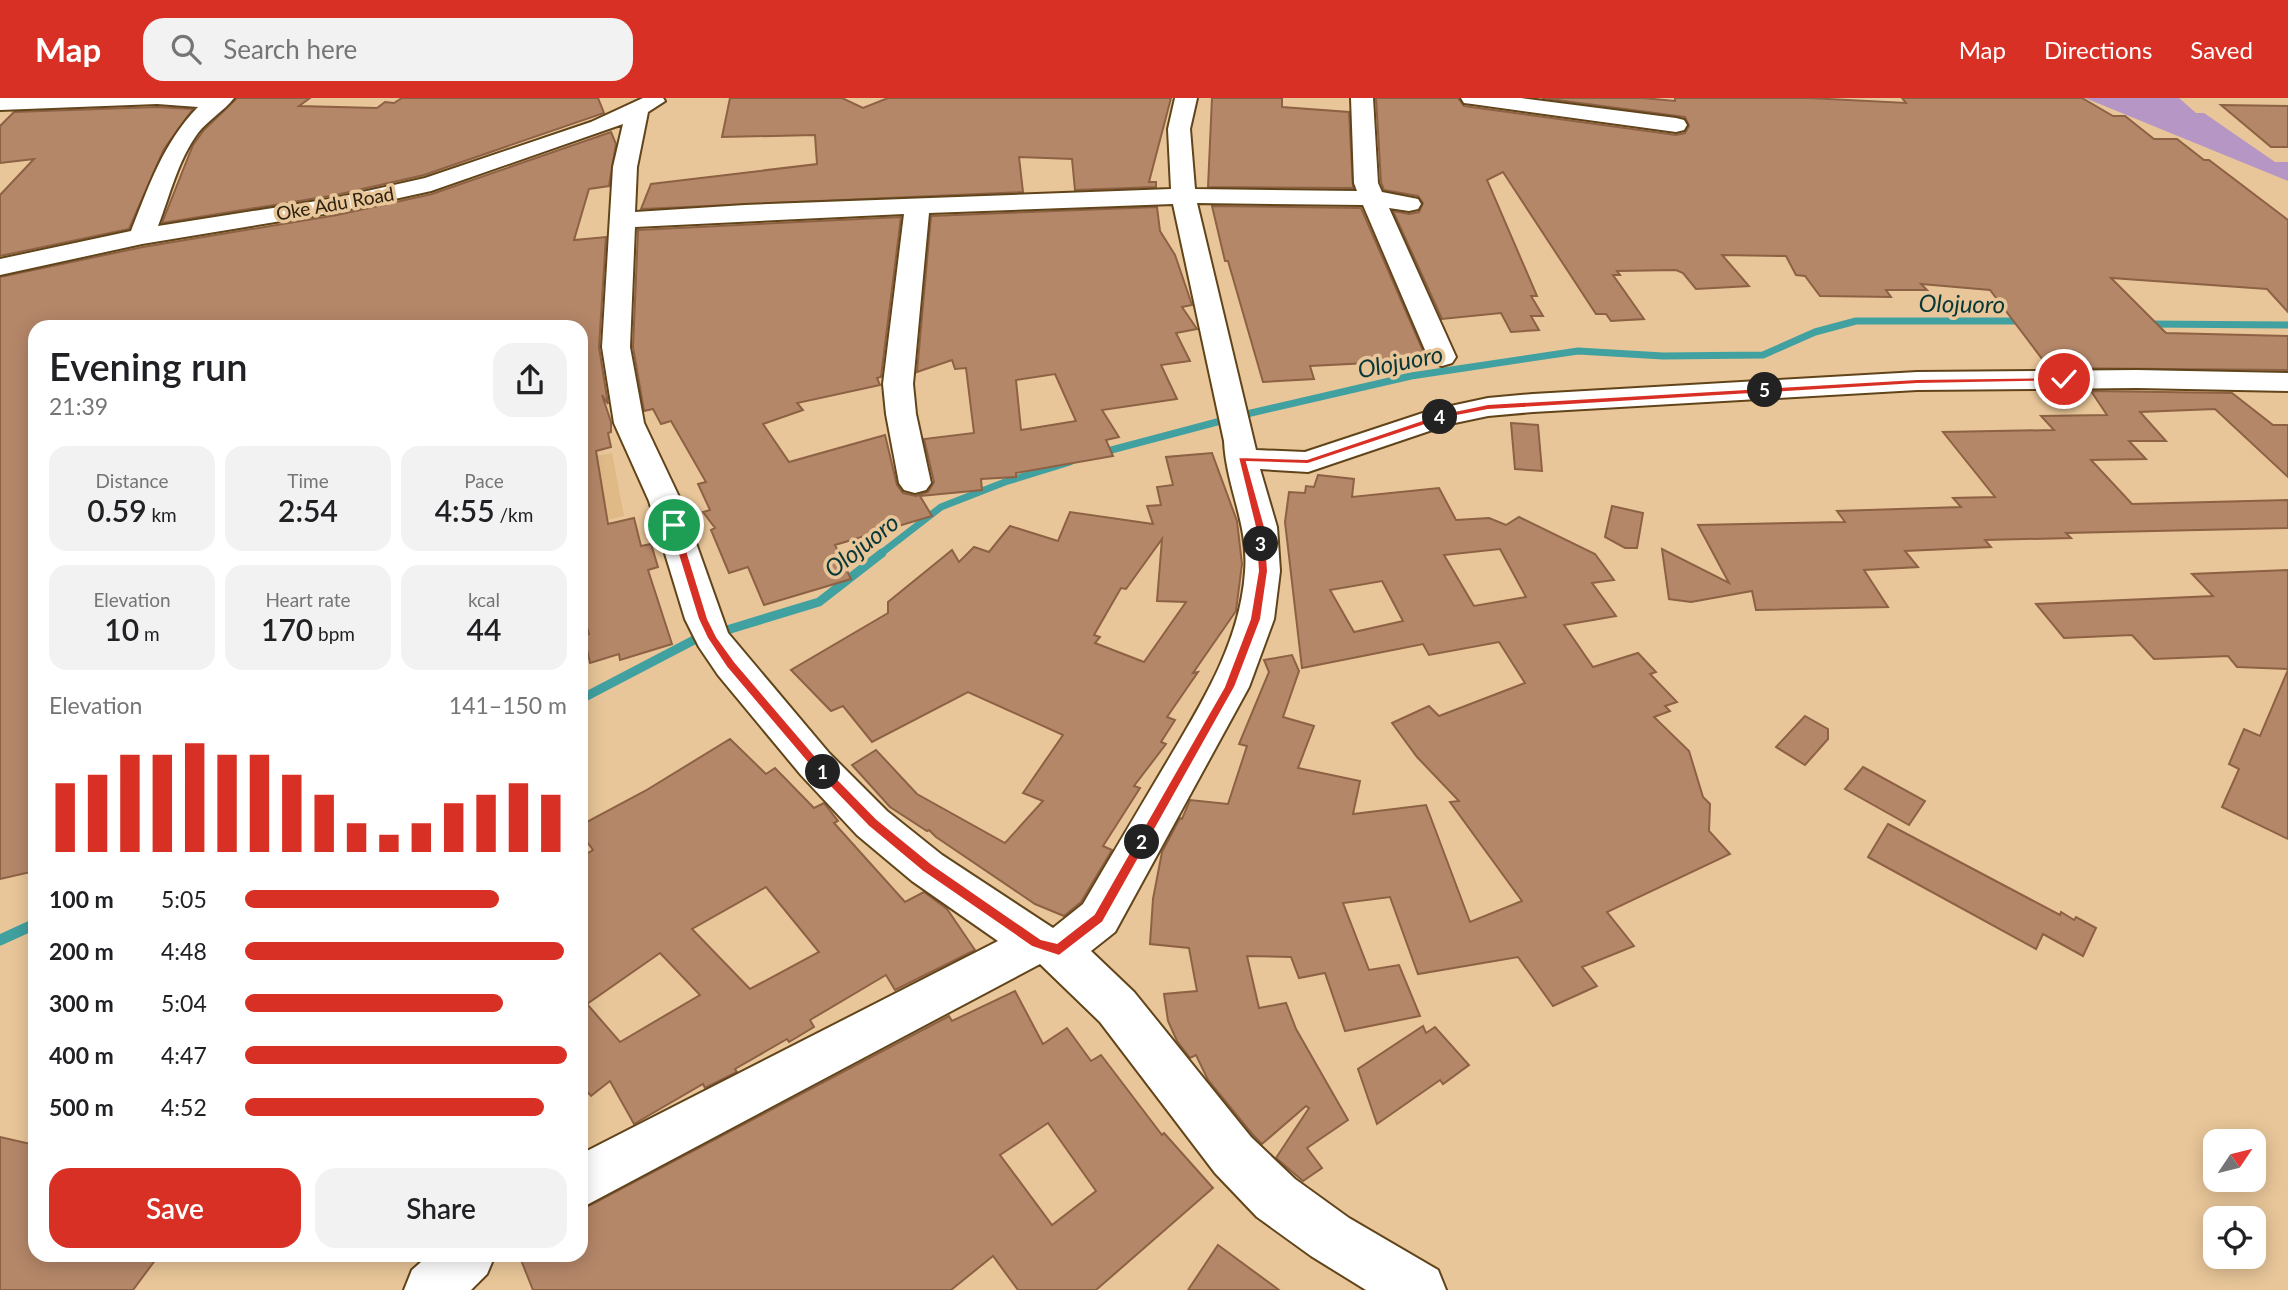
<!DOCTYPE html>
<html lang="en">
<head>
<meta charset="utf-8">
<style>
  body { margin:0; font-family:Lato,sans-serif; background:#f2f2f2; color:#202124; height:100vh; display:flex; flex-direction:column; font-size:26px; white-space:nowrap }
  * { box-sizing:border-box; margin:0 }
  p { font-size:23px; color:#757577 }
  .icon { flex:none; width:38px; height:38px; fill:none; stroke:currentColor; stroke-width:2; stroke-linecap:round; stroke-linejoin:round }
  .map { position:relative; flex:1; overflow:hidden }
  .sheet { position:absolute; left:28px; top:222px; width:560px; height:942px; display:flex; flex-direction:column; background:#fff; border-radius:21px; box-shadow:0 4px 18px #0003 }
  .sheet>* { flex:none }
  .needle { width:46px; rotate:55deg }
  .controls { position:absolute; left:2203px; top:1031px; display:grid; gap:14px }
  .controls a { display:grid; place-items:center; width:63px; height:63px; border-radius:14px; background:#fff; box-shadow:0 4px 18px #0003; font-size:35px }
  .pin { position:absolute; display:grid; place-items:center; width:60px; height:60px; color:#fff; margin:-30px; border:4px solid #fff; border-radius:50%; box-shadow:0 2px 7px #0007 }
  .km { position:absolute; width:35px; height:35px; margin:-18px; border-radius:50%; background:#222; color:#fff; font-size:19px; line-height:35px; text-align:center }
  .round { display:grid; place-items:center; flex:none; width:74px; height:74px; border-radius:21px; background:#f2f2f2 }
  .overview { display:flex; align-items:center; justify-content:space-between; height:119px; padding:0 21px }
  h1 { font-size:38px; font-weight:600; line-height:52px }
  .figures { display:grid; grid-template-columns:repeat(3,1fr); gap:10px; height:119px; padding:7px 21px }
  .figures div { display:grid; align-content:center; border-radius:18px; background:#f2f2f2; text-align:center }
  .figures b { font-size:30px; font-weight:600 }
  .figures small { font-size:19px; font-weight:400 }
  .figures p { font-size:19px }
  .chart { height:196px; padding:14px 21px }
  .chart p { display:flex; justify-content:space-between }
  .chart svg { width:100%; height:126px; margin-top:7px; stroke:#d93025; stroke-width:6 }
  .primary-button { display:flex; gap:14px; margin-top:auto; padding:14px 21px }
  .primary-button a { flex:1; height:80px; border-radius:21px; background:#d93025; color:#fff; font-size:28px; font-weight:600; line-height:80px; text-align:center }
  .primary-button a+a { background:#f2f2f2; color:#202124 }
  ul { padding:0 21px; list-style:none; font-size:23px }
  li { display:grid; grid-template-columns:112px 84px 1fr; align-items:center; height:52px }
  li i { height:18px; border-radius:9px; background:#d93025 }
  header { display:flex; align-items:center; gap:42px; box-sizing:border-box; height:98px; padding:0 35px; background:#d93025; color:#fff }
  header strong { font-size:33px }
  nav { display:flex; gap:38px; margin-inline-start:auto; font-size:24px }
  .search { width:490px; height:63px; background:#f2f2f2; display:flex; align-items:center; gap:18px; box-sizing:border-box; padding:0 24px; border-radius:21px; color:#757577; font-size:26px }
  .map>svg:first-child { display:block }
</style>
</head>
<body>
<header>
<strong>Map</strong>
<div class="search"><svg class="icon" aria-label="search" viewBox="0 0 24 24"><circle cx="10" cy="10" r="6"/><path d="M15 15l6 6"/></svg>Search here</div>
<nav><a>Map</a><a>Directions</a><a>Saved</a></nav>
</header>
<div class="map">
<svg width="2288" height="1192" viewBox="0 0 2288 1192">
  <rect width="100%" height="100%" fill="#e8c699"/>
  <path fill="#dfb986" d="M612,355L624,418L581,428V361Z"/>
  <path fill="#b596c4" d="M2085,0H2179L2196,15H2204L2275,64H2288V83Z"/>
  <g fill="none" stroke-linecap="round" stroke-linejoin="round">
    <g stroke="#40a1a0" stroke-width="7">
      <path d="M2146,226L2288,227"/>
      <path d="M1100,355L1251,315L1411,278L1578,253L1663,258L1763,257L1815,234L1856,223H2024"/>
      <path d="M879,457L941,409L1005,384L1070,364"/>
    </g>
    <path stroke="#40a1a0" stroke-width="9" d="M581,601L694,542L819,504L882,455"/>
    <path stroke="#40a1a0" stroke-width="11" d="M0,842L35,826"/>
  </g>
  <g fill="#b58769" stroke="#8d6144" stroke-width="2" fill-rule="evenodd">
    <path d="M237,0H310L299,8L377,10L385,4L394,5L402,0H598L604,15L424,77L336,97L162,125L193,47L204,32Z"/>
    <path d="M730,0H842L863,10L888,0H1171L1149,84H1156V89L1075,92L1072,61L1019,59L1023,94L641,111L651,86L817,66L815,37L722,39Z"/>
    <path d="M1212,0H1282V9L1349,14L1353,90L1208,89Z"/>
    <path d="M1376,0H1458L1464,8L1676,37L1685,35L1689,28L1685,19L1542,0H1643L1675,3V0H1809L1906,5L1902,0H2082L2113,18H2125L2154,41H2177L2204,62H2209L2288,122V214L2267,191L2111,180L2166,235L2288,238V272L2049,270L1990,192L1921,186L1927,192H1886L1891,199L1820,198L1805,178L1796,177L1786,158L1722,157L1749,188L1696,191L1683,175L1676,172L1617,173L1620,177H1613L1644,221L1611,223L1606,216H1596L1503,74L1487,82L1537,198H1531L1543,218H1531L1539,232L1511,234L1501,215L1442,221L1393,113L1409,116L1419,114L1423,105L1418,98L1384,92L1381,84Z"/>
    <path d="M2221,7L2288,8V49H2271Z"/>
    <path d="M157,9L193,11L164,51L129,131L0,158V97L34,61L0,65V28L14,14Z"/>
    <path d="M611,34L616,46L609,88L589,91L574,142L606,139L599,249L608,306L602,297L611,324V334L608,335L611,349L596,353L608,426L634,420L641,448L651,446L658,469L648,472L672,546L620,562L619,556L590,565L584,537L589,536L581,510V503L587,501L581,477V229H35V773L0,781V179L143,149L337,117L432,96Z"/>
    <path d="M1212,108L1361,110L1427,262L1310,268L1314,281L1263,284L1228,163H1225Z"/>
    <path d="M1157,109L1160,133L1175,157L1191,204L1192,207L1182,209L1197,231L1176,235L1190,263L1161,267L1177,301L1102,312L1119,339L1106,342L1113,358L1016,375V379L981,381L982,392L920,398L932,418L835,447L851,481L764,507L748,469L729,475L711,432L715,430L703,414L710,412L698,386L706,384L671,323L661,326L653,311L644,313L633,249L638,132L901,119L881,279L877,280L880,287L797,305L803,312L763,326L789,364L885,337L897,387L903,395L916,398L928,394L934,384L924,341L974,335L966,270L955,271L952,262L917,274L931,118ZM1055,276L1076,323L1021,332L1016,282Z"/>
    <path d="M2091,293L2232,295L2273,327H2288V379L2215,311L2140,314L2166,343H2129L2146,361L2091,362L2132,406L2288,402V430L2066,435L2071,440L1985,442L1991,449L1905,453L1918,469L1864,472L1888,509L1756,512L1752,493L1691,504L1669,501L1662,451L1729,485L1698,427L1845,424L1837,413L1961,409L1953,400L1995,399L1943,334L2054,332L2041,318L2107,317Z"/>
    <path d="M1511,325L1538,327L1542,373L1515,371Z"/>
    <path d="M1212,355L1237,423L1242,466L1236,513L1193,575L1198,574L1167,619L1175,622L1161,644L1166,646L1134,688L1140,690L1103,748L1112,752L1081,804L1064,818L1035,806L936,739L929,732L927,733L890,709L852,667L876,652L917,696L1005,745L1043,703L1023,695L1063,637L968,594L872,644L843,608L831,613L791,572L888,515V504L952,452L959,464L974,449L989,454L1010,428L1058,443L1070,414L1153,426L1147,408L1161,407L1157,389L1173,387L1166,359ZM1162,441L1157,503L1186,504L1144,564L1095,545L1100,539L1094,537L1121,490L1126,491Z"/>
    <path d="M1318,377L1354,381L1352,399L1439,390L1456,422L1489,420L1506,427L1519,419L1595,456L1614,482L1592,485L1616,518L1564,527L1593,569L1638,555L1656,574L1650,576L1677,604L1665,608L1670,613L1654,619L1689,653L1703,699L1710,706L1709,733L1730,756L1607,814L1634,848L1582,869L1597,888L1553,908L1518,859L1418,876L1390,799L1343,805L1369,872L1399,867L1420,918L1345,933L1325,875L1299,880L1291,859L1247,858L1259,910L1286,905L1296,931L1348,1022L1307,1050L1322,1070L1303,1083L1276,1060L1309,1010L1306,1008L1262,1046L1253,1037L1208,982L1196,957L1190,960L1177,943L1168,923L1164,896L1197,893L1189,850L1150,846L1153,801L1162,754L1180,720L1182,721L1190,702L1228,706L1247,648L1239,646L1269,574L1264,562L1292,557L1299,573L1283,619L1314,628L1298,670L1360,683L1353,716L1426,707L1470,824L1522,803L1450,704L1459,703L1417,659L1392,625L1429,608L1439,618L1525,585L1499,544L1429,557L1423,546L1302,570L1285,424L1289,394L1305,395L1306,388L1314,389ZM1500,451L1526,499L1474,508L1444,457ZM1382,483L1403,523L1354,534L1330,492Z"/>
    <path d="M1612,408L1643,415L1637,450H1625L1605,439Z"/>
    <path d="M2288,472V571L2237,569L2228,558L2154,561L2132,537L2064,540L2036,506L2213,498L2192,476Z"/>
    <path d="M2288,572V741L2222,709L2239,671L2229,666L2244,631L2260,638Z"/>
    <path d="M1805,618L1828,631V641L1805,667L1776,649Z"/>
    <path d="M730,641L766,676L775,670L814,710L824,705L838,723L834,725L905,804L924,794L947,811L975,852L895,892L886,877L810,922L814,929L789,944L787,941L735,971L737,974L705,990L703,986L634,1026L610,983L591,998L581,987V759L593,752L581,736V727L645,693ZM766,789L819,854L750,891L692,831ZM660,855L700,897L620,944L587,906Z"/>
    <path d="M1863,669L1925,703L1909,727L1845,691Z"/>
    <path d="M1888,726L2060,817L2061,814L2074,822L2076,819L2096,830L2083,858L2043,836L2036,851L1868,759Z"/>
    <path d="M1015,893L1043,946L1067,930L1091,963L1101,957L1162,1037L1164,1035L1213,1090L1096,1192H1018L993,1158L951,1192H533L519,1157H581V1112L949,918L952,923ZM1048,1025L1096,1093L1052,1127L1000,1057Z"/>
    <path d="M1423,928L1426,935L1435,929L1469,967L1443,986L1440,982L1377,1026L1358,971Z"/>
    <path d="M0,1039L35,1047V1157H159L133,1192H0Z"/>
    <path d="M1218,1147L1279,1192H1188Z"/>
  </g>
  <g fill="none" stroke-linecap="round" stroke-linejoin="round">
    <g stroke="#614419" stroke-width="4">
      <g id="minor">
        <path d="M0,0H234C224,13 208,22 198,35C178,62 170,97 158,128L336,100L425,80L591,24L643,0H663L665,3L648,14L637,69L635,114L745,107L1171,91L1168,31L1175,0H1197L1190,31L1195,91L1357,93L1354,85L1351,0H1373L1378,85L1382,94L1418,101L1421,106L1418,111L1409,113L1389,110L1456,259L1452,265L1442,268L1432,265L1428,259L1363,107L1197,105L1256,352L1305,354L1432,312L1488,300L1533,296L1917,274L2137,272L2288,275V293L2137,290L1917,292L1533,314L1488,318L1450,326L1308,374L1260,371L1277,429L1280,473L1274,521L1249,589L1115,834L1091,853L1134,894L1251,1039L1295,1081L1349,1120L1438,1172L1446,1192H1366L1311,1158L1257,1119L1215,1075L1100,924L1040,866L581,1110V1056L998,843L912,783L857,737L801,677L718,577L699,549L685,521L649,403L614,325L602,249L613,69L623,26L431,93L336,114L142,146L0,177V161L131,133C149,88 163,45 198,9L157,6L0,12ZM1173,106L1224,343C1226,388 1249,428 1245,474C1240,546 1200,608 1164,669C1137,714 1110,760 1083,806L1053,830L942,757L887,713L829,655L728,535L681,403L644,325L630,249L635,129L904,116L883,286L886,316L899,385L904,392L915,395L926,392L931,385L916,316L913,286L929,115Z"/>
        <path d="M1461,0H1521L1676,20L1684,22L1687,27L1684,32L1676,34L1472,6L1464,5Z"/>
        <path d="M429,1157H495L487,1176L471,1192H404L412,1172Z"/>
      </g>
    </g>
    <use href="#minor" fill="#fff" fill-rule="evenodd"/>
  </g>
  <path fill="#d93025" stroke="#fff" stroke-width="2" d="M2064,279L2067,283L1917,286L1488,312L1446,320L1308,366L1247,364L1265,429L1268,473L1261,521L1235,589L1103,824L1059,858L1032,849L922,773L868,728L811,669L727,570L707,540L698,521L669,427L674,424L679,427L708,521L717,539L735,564L819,662L877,721L932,766L1041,841L1057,845L1094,816L1224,589L1250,521L1258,473L1255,429L1238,359L1307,361L1440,316L1488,306L1917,281Z"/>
  <g text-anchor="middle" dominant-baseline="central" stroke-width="7" stroke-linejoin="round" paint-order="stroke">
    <g font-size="19" fill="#2e2210" stroke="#e8c699">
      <text transform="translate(335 105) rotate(-10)">Oke Adu Road</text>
    </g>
    <g font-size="24" font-style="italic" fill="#083737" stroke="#e8c699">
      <text transform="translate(1962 205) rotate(1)">Olojuoro</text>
      <text transform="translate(1400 263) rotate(-11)">Olojuoro</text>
      <text transform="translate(861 447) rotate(-38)">Olojuoro</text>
    </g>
  </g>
</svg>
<div class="controls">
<a><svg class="needle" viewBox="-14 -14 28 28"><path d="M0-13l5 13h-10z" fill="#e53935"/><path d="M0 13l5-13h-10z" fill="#757577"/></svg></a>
<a><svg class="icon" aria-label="locate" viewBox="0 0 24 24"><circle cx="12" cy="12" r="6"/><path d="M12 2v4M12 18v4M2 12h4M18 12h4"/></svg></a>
</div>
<div class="pin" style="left:674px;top:427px;background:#1e9e55"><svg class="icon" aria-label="arrive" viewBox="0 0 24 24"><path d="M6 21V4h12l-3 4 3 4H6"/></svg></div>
<div class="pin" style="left:2064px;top:281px;background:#d93025"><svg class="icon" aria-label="check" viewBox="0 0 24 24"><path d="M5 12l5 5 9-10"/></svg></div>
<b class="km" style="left:823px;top:674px">1</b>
<b class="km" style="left:1142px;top:744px">2</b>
<b class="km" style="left:1261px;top:446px">3</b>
<b class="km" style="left:1440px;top:319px">4</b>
<b class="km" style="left:1765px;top:292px">5</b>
<section class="sheet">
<div class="overview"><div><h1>Evening run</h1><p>21:39</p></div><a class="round"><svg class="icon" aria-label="share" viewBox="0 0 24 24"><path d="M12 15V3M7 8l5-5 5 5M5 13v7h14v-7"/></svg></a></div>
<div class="figures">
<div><p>Distance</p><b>0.59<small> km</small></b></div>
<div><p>Time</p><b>2:54</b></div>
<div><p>Pace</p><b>4:55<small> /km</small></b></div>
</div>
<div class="figures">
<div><p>Elevation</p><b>10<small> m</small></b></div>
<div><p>Heart rate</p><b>170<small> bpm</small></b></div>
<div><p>kcal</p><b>44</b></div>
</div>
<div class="chart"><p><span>Elevation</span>141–150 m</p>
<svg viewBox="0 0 160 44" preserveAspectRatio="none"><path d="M5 44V20M15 44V17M25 44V10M35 44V10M45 44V6M55 44V10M65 44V10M75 44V17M85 44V24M95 44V34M105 44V38M115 44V34M125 44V27M135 44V24M145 44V20M155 44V24"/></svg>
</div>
<ul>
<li><b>100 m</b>5:05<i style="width:79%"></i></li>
<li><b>200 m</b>4:48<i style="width:99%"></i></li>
<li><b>300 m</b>5:04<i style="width:80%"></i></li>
<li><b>400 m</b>4:47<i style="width:100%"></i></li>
<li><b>500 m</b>4:52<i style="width:93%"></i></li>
</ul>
<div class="primary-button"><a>Save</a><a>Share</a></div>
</section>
</div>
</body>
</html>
